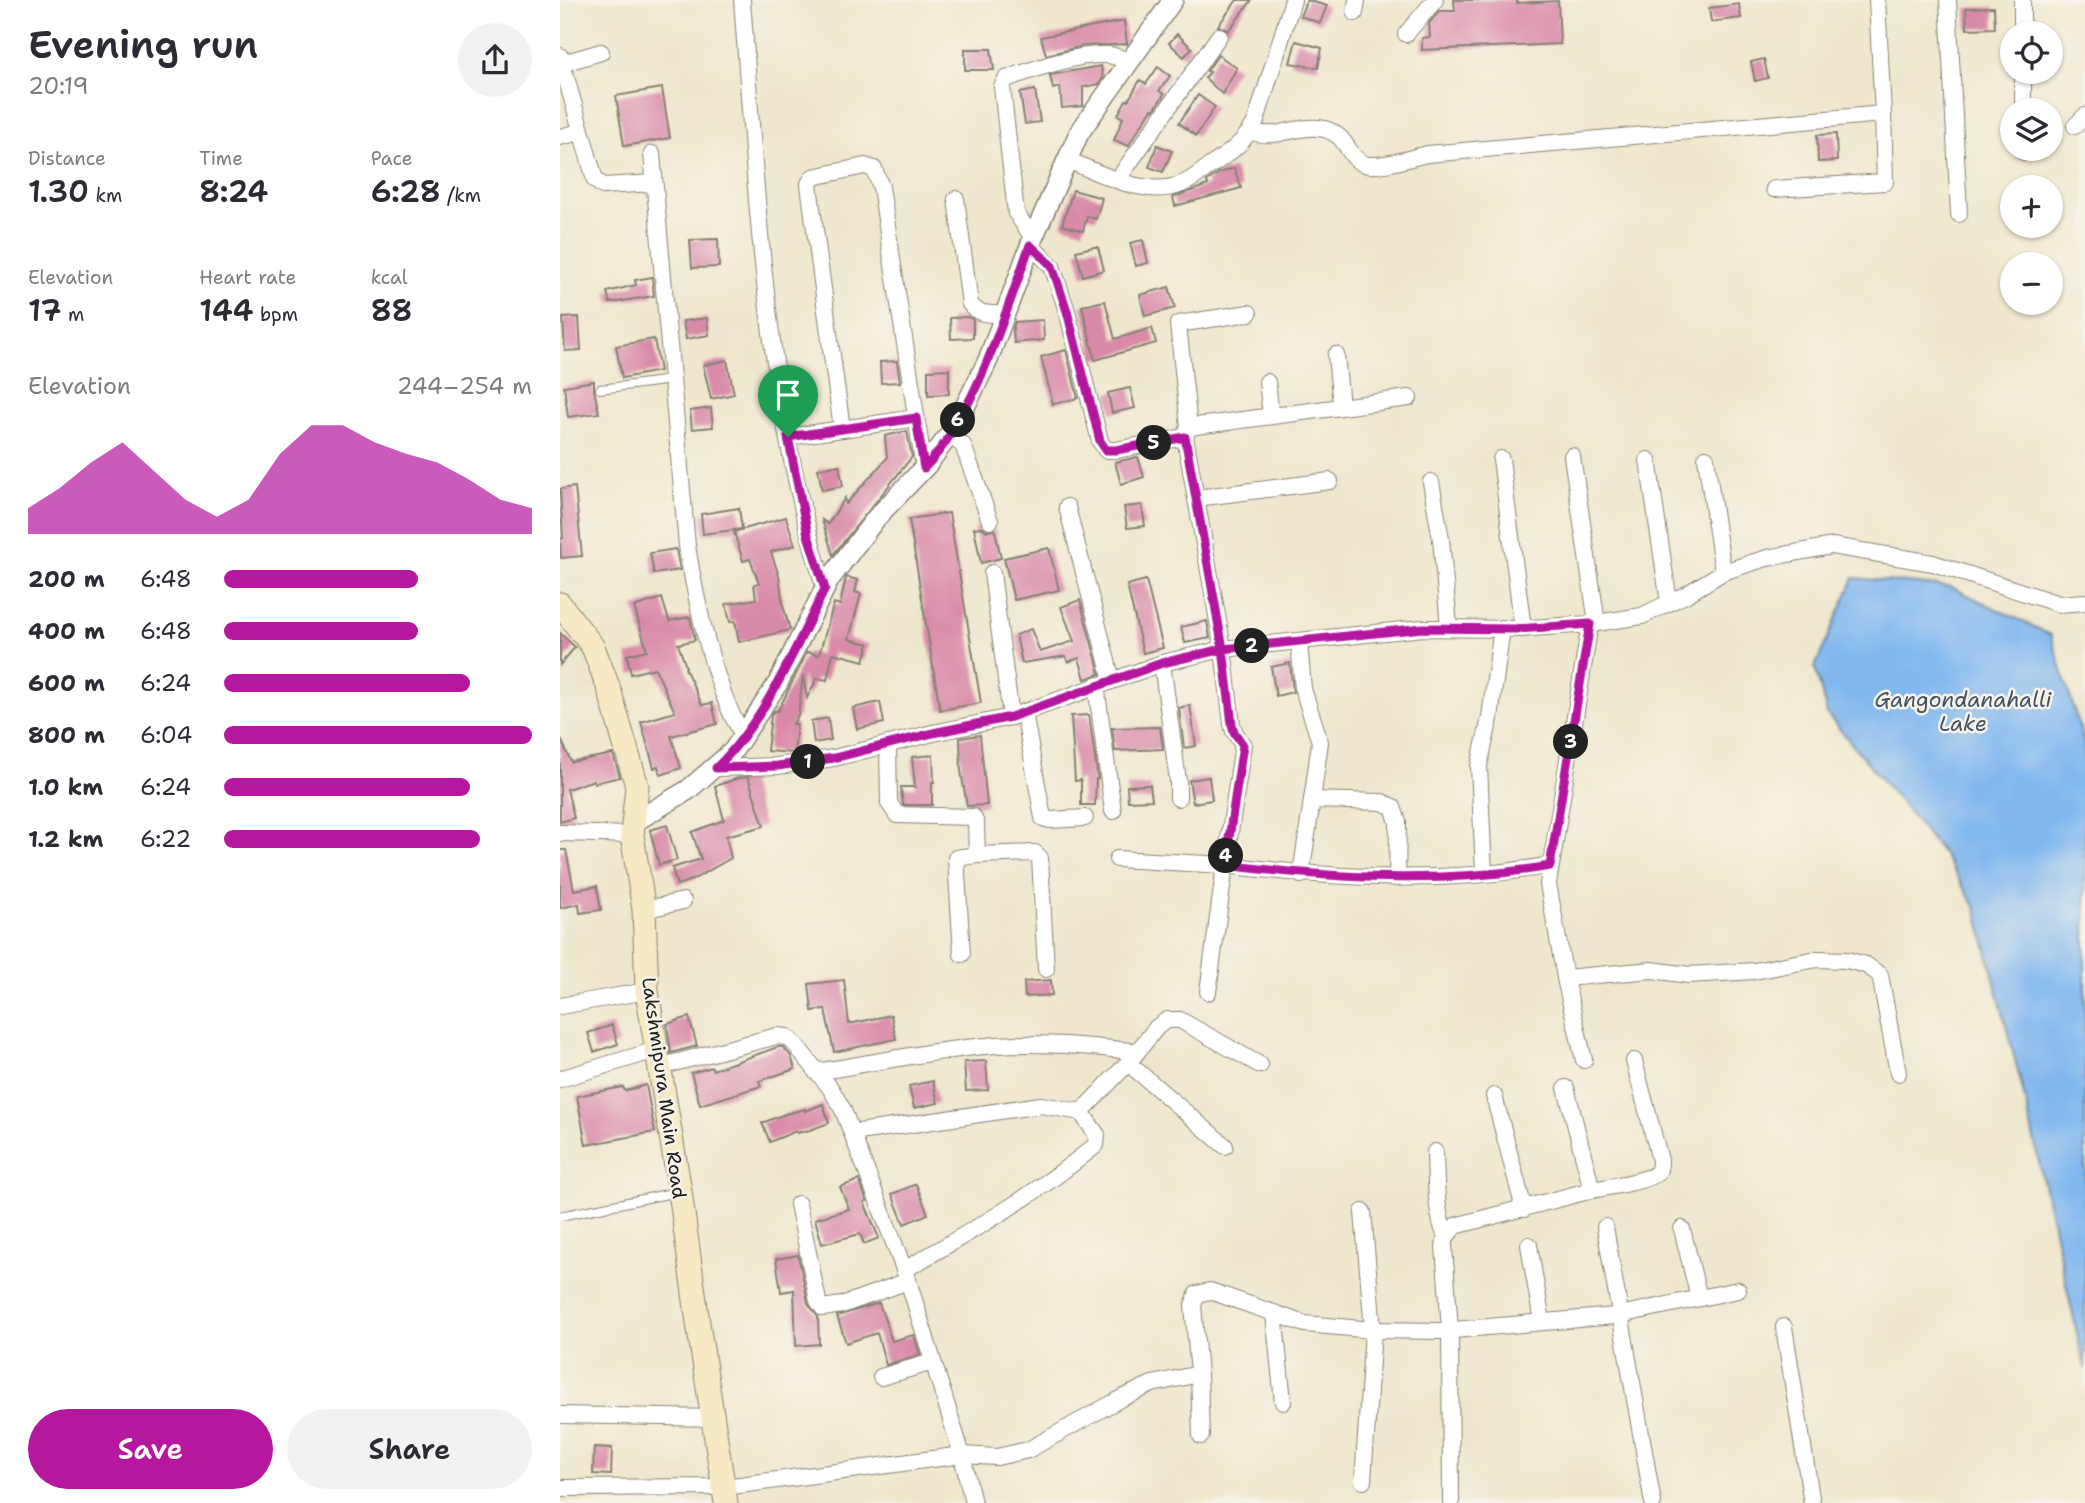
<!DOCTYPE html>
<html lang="en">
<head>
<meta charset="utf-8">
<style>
  body { margin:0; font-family:"Shantell Sans",sans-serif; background:#f2f2f3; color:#2b2b33; height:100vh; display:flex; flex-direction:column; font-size:26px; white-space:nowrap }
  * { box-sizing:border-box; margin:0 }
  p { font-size:23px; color:#7c7c81 }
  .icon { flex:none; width:38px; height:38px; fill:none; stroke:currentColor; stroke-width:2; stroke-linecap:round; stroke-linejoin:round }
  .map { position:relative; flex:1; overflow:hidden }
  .panel { display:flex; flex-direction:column; background:#fff; width:560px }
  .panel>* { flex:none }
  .fabs { position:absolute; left:1440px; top:21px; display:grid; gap:14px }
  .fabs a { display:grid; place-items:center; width:63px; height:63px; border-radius:50%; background:#fff; box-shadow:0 2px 5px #0004; font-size:35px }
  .pin { position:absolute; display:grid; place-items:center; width:60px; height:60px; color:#fff; margin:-72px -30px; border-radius:50% 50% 50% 0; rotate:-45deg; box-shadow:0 0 7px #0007 }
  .pin .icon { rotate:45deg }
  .km { position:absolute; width:35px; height:35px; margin:-18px; border-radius:50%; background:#222; color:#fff; font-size:19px; line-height:35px; text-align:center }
  .round { display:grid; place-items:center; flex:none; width:74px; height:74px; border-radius:37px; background:#f2f2f3 }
  .overview { display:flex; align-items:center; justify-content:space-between; height:119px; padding:0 28px }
  h1 { font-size:38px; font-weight:600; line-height:52px }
  .figures { display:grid; grid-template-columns:repeat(3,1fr); gap:10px; height:119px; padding:7px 28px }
  .figures div { display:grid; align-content:center }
  .figures b { font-size:30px; font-weight:600 }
  .figures small { font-size:19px; font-weight:400 }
  .figures p { font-size:19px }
  .chart { height:196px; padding:14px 28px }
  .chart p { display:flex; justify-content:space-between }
  .chart svg { width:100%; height:126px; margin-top:7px; fill:#b5179e; opacity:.7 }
  .cta { display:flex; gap:14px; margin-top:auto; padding:14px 28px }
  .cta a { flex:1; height:80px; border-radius:42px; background:#b5179e; color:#fff; font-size:28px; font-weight:600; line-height:80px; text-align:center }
  .cta a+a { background:#f2f2f3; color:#2b2b33 }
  ul { padding:0 28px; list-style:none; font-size:23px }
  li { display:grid; grid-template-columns:112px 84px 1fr; align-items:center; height:52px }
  li i { height:18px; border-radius:9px; background:#b5179e }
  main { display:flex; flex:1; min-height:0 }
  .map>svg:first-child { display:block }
</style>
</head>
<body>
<main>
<section class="panel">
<div class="overview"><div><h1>Evening run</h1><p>20:19</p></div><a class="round"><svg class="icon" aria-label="share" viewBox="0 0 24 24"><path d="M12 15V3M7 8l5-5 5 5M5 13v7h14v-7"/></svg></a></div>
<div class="figures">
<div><p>Distance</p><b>1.30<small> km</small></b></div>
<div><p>Time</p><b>8:24</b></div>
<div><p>Pace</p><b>6:28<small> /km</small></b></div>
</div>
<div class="figures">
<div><p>Elevation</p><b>17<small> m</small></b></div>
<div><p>Heart rate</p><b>144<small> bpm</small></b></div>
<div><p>kcal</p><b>88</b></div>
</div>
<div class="chart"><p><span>Elevation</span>244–254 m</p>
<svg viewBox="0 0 160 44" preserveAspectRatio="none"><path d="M0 44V35L10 28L20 19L30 12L40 22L50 32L60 38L70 32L80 16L90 6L100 6L110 12L120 16L130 19L140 25L150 32L160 35V44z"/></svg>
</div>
<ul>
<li><b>200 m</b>6:48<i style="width:63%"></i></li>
<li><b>400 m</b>6:48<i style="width:63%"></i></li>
<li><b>600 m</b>6:24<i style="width:80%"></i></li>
<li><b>800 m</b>6:04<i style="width:100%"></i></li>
<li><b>1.0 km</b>6:24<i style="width:80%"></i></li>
<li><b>1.2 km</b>6:22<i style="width:83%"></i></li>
</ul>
<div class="cta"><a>Save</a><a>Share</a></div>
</section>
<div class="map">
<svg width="1525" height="1503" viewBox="0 0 1525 1503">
  <rect width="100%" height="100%" fill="#f7f3e8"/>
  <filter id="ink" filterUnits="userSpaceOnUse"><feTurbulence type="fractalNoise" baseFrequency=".0143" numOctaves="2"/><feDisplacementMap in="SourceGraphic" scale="14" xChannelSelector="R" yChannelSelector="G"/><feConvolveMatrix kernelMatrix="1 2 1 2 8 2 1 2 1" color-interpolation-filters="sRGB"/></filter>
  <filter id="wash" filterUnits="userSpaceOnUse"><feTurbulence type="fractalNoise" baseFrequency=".00686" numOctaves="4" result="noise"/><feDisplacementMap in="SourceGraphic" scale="28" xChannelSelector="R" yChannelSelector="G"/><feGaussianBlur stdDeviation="1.57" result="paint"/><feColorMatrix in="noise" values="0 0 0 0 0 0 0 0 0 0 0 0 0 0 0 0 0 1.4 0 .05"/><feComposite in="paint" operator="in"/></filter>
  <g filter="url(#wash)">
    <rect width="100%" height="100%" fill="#efe7cd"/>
    <path fill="#80b7ef" stroke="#4e6a86" stroke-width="2" d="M1294,578L1391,587L1491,635L1525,745V1369L1465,1099L1416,908L1382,852L1267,714L1255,667Z"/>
    <g id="blocks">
      <g fill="#d98aa9">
        <path d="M677,0H692L668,31L658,26Z"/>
        <path d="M747,0L767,6L760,23L740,16Z"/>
        <path d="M894,0H957V3L998,1L1000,44L862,50V38L870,37L869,23L879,11H895Z"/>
        <path d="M1179,4L1181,18L1151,22L1149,8Z"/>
        <path d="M1434,7L1435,28L1407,29L1406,8Z"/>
        <path d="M564,21L567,44L523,46L486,55L481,37Z"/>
        <path d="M617,34L632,48L624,57L609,43Z"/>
        <path d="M736,41L762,48L758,68L730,63Z"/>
        <path d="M405,49H431L434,70H405Z"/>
        <path d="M658,55L677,68L662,94L645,78L650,72L647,71Z"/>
        <path d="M1204,59L1208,78L1195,81L1191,62Z"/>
        <path d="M541,66L543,78L539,84L523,87V106L502,108L500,87L493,89L490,75Z"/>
        <path d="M598,67L610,76L599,91L604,94L601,99L594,110L592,109L568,146L554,140L563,118L558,115L566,100L568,101L580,80L586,84Z"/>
        <path d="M102,88L110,138L64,146L56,96Z"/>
        <path d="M475,90L480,122L465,124L460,93Z"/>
        <path d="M638,95L655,107L636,136L619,123Z"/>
        <path d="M1276,134L1277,161L1258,162L1257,135Z"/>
        <path d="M597,145L612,151L603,172L589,167Z"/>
        <path d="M674,168L681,188L615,206L613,197L648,185L647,181L659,173Z"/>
        <path d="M513,190L542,198L536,219L527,216L523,231L502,225Z"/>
        <path d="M158,239L159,267L132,268L130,240Z"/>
        <path d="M583,240L588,263L576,266L570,243Z"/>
        <path d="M533,247H538L544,270L523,276L516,251Z"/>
        <path d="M92,277L94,296L50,303L47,292L76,285L75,280Z"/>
        <path d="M609,287L615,308L585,316L580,295Z"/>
        <path d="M545,301L555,339L592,328L596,343L535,360L522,306Z"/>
        <path d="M19,317L21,350L5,351L3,318Z"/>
        <path d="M408,317L413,320V338L391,339L390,318Z"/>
        <path d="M147,318L149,335L126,339L123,321Z"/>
        <path d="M483,320L484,340L454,343L453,329L455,322Z"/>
        <path d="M94,339L100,371L62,378L56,346Z"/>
        <path d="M506,350L518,398L493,404L481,357Z"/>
        <path d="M167,360L174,394L151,399L143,365Z"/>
        <path d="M337,361L340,382L321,383L320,362Z"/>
        <path d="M389,369V394L368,395V370Z"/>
        <path d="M34,381V390L39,413L8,417L4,386Z"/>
        <path d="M570,388L575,408L552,413L548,393Z"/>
        <path d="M151,408L153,427L132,429L130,411Z"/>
        <path d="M347,431L352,457L273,555L262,520L268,524L285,498L286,504L327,458L325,436Z"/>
        <path d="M578,457L584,477L561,484L555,462Z"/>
        <path d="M279,465L283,486L262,490L258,469Z"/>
        <path d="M15,487L22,556L1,558L0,539L3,538L0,489Z"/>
        <path d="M582,505L585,526L567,528L564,507Z"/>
        <path d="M179,508L182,529L143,534L141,514Z"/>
        <path d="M389,513L421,703L380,710L349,519Z"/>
        <path d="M226,517L235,545L211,552L219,576L223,605L230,630L179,642L175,621L170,622L166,604L196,599L194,584L199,583L190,559L183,561L174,532Z"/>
        <path d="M421,527L427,531L435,530L441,558L421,563L414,528Z"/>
        <path d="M489,548L499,590L454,600L444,558Z"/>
        <path d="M116,549L120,570L94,574L90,553Z"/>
        <path d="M286,577L298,580L295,592L301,594L289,639L309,644L304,661L273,653L267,680L257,678L247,698L243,675L238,715L233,724H237L234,753L207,751L211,715L214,711H218L247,652L259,655L274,603L280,605Z"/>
        <path d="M586,580L603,648L583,653L567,585Z"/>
        <path d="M102,598L109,621L130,617L135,640L118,644L126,667L125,668L142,705L152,703L157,724L111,736L121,768L101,775L98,766L94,768L81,722L115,712L95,668L71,674L67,655L87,650L74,607Z"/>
        <path d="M520,600L540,674L525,679L519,658L508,662L506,656L462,663L456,635L471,629L480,652L514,641L501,607Z"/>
        <path d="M647,621L650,638L625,643L621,627Z"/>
        <path d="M0,633L15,647L0,665Z"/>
        <path d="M730,663L733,692L716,696L711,667Z"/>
        <path d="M320,702L324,723L297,729L293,708Z"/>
        <path d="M630,705L636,746L624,748L619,708Z"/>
        <path d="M529,715L538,779H536L535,805H521V780L515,781L511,716Z"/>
        <path d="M268,718L271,740L254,743L251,721Z"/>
        <path d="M600,727L603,749L555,751L552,728Z"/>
        <path d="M420,735L427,805L407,806L401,771L400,738Z"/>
        <path d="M0,737L11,762L53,754L60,777L34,783V780L7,789L14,818L0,822Z"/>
        <path d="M373,755L374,782H372V805H343L341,787H355L352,757Z"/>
        <path d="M188,777L204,826L166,836L171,858L132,880L117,885L112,868L141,859L132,832L164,820L155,786L179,778Z"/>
        <path d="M649,777L652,800L633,803L629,780Z"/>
        <path d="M590,785L592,800L568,801L567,786Z"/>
        <path d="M107,825L117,860L99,865L90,830Z"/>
        <path d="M0,850H6L14,890L37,886L41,910L20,913L19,904L0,908Z"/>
        <path d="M284,980L289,1024L331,1015L336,1039L274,1052L265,1009L252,1011L249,984Z"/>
        <path d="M491,980L492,995L465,997L464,982Z"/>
        <path d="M129,1017L137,1046L111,1053L107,1024Z"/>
        <path d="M52,1025L58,1044L34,1052L28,1033Z"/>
        <path d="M218,1047H223L231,1056L235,1069L199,1081L201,1086L140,1105L131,1073L152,1067L153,1070Z"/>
        <path d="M426,1061L428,1090L406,1091L404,1062Z"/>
        <path d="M373,1081L378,1103L354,1108L349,1086Z"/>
        <path d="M86,1085L95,1132L26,1145L17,1096L63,1087L65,1091Z"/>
        <path d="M263,1104L269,1123L250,1130L237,1133L236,1131L210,1142L202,1123L225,1114L245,1109V1111Z"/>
        <path d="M299,1180L307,1201L304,1202L319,1238L304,1244L300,1234L262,1244L255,1219L289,1209L280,1187Z"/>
        <path d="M356,1184L368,1214L344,1224L332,1194Z"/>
        <path d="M238,1255L248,1303L258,1317L259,1344L236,1346L234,1290L221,1292L216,1259Z"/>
        <path d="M319,1303L332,1341L354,1335L360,1355L326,1365L317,1333L286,1343L277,1316Z"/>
        <path d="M34,1447L52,1448L51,1475L33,1474Z"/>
      </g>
    </g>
  </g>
  <g filter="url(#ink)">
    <use href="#blocks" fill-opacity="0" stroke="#868274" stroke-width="2"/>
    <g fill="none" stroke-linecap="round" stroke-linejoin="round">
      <g stroke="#868274" stroke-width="10">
        <g id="service">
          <path d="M40,389L112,380"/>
          <path d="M0,1216L117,1192"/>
        </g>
      </g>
      <g stroke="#868274" stroke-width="18">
        <g id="minor">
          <path d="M182,0C197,198 205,399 265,589"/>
          <path d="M1388,0L1399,214"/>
          <path d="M1462,0V33"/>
          <path d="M795,13L797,0"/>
          <path d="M846,34L875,0"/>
          <path d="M0,56L35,180L43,186L94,183"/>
          <path d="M0,64L41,52"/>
          <path d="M1463,72V110"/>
          <path d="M1515,126L1525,116"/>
          <path d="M690,131C715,141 735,125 759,128C789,132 786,158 804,164C819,169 852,157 868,154L1323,114L1317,0"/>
          <path d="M0,137L20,132"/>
          <path d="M1463,149L1464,152"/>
          <path d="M92,154L127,546C135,595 145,643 162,690C168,706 173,721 184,734"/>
          <path d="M507,160C541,173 585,199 622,184C632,180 641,172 650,166C670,153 685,142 696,121L733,0"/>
          <path d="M558,179L659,36"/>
          <path d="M1214,189L1325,182L1323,114"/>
          <path d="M396,199L410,304C419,316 431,314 445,314"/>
          <path d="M473,238L456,213L442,87L446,79C474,69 519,53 549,55C555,56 563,59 570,61"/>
          <path d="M470,245L492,266L507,311L540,441L546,450H556L625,437L663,649L672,724L674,731L683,745L665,865L557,859"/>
          <path d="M776,355L781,406"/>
          <path d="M707,382L711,415"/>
          <path d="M356,418L282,429L251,200L249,184L253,177L305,166L314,169L321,187L364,468"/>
          <path d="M629,427L618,324L689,313"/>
          <path d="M389,435L403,445L430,521"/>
          <path d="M228,437L282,429"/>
          <path d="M625,437L629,427L849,398"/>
          <path d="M1012,456L1037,623"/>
          <path d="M1146,458L1163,572"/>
          <path d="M941,459L963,629"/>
          <path d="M1088,460L1109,603"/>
          <path d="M871,482L881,539L889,627"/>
          <path d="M636,498L770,481"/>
          <path d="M507,507L552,680"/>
          <path d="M432,573L451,717"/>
          <path d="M739,641L743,689L760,742L752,800"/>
          <path d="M602,663L618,781V798"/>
          <path d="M536,685L553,811"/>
          <path d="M464,712L483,818L490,820L525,818"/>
          <path d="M328,744L329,803L337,815L413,817L416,823L417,855"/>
          <path d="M156,768L217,766L274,758L373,733L451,717L602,663L663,649L863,628L957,629L1030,624L1082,616L1127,594L1163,572L1207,558L1272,546L1373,563L1499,604L1525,602"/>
          <path d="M0,833L72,835"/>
          <path d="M924,873L919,766L930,718L942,628"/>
          <path d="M741,875L752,800L822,802L833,807L838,822L837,878"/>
          <path d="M84,910L123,901"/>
          <path d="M402,954L396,858L417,855L475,853L480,858L486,969"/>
          <path d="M1005,978L1092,970L1129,975L1194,971L1257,959L1287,960L1306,965L1320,975L1338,1073"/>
          <path d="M648,992L665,865C772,878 883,885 990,865"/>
          <path d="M0,1006L87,991"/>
          <path d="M1024,1060L1006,983L988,884L1030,624"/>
          <path d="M568,1063L665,1146"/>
          <path d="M99,1067L217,1036L227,1037L235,1044L271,1089L283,1110L347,1277L402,1455L413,1503"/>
          <path d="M256,1072C315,1063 379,1049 437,1045C484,1042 530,1046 577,1052"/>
          <path d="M0,1079L96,1050"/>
          <path d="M934,1096L964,1209"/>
          <path d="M521,1112L568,1063L597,1027L607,1020H620L700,1065"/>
          <path d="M292,1133L481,1105L521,1112L537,1135L536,1145C476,1195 412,1231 344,1270"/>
          <path d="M875,1152C876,1179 875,1212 886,1237"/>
          <path d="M1032,1190C1044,1188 1093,1180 1098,1172C1100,1168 1100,1164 1100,1160L1074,1061"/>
          <path d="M238,1204L258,1301L263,1308L282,1305L348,1281"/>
          <path d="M1045,1227L1093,1503"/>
          <path d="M1122,1229L1139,1298"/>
          <path d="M969,1245L982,1322"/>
          <path d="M714,1313L723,1402"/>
          <path d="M1224,1327L1252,1503"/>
          <path d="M639,1374L641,1436"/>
          <path d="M321,1377L373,1362"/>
          <path d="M0,1415L154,1418"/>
          <path d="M803,1481L813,1330L803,1212"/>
          <path d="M0,1488L165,1487L402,1455L437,1457L468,1450L560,1399L592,1384L639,1374L633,1306L637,1294L650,1291L745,1324L813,1330L882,1331L1055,1316L1178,1290"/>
          <path d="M891,1503L890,1330L884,1246L886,1237L895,1226L1032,1190L1006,1088"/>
        </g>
      </g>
      <g stroke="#868274" stroke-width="22">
        <path id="tertiary" d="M74,822L128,790L173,751L218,683L269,580L317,517L367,465L395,427L428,360L473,238L519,133L613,0"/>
      </g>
      <g stroke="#868274" stroke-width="25">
        <path id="secondary" d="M0,604L33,647L49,689L77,786L72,835L84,910L87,991L120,1191L139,1330L166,1503"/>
      </g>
      <use href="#service" stroke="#fff" stroke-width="8"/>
      <use href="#minor" stroke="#fff" stroke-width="16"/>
      <use href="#tertiary" stroke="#fff" stroke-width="19"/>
      <use href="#secondary" stroke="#f6e9c3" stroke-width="23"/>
    </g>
  </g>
  <g fill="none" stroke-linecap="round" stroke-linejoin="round" filter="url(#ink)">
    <g stroke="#fff" stroke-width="14">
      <path id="route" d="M228,437L248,535L265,589C234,650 206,719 156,768L217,766L274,758L373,733L451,717L602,663L663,649L863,628L957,629L1030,624L990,866C883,885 772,878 665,865L683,745L674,732L672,724L663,649L625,437L556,450H546L540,441L507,311L492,266L470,245C446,311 414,419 364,468L356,418L228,437"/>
    </g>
    <use href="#route" stroke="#b5179e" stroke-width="9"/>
  </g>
  <g text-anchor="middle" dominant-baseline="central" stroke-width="5" stroke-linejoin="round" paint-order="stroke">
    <g font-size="19" fill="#1c1c1c" stroke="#f7f3e8">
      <text transform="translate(104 1088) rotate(82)">Lakshmipura Main Road</text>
    </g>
    <g font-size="21" font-style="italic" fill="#3f5266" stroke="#f7f3e8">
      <text x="1403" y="700">Gangondanahalli<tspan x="1403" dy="24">Lake</tspan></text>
    </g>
  </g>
</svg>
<div class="fabs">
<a><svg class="icon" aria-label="locate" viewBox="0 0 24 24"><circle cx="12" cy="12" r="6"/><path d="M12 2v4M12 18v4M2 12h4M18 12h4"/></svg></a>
<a><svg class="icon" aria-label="layers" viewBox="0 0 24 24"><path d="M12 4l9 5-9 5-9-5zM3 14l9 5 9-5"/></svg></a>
<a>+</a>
<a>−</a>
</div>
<div class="pin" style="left:228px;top:437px;background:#1e9e55"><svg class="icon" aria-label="arrive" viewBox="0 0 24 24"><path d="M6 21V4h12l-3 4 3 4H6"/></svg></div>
<b class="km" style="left:248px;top:762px">1</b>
<b class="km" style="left:692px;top:646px">2</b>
<b class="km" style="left:1011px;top:742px">3</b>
<b class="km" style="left:666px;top:856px">4</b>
<b class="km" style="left:594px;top:443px">5</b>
<b class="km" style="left:398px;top:420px">6</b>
</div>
</main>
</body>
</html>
